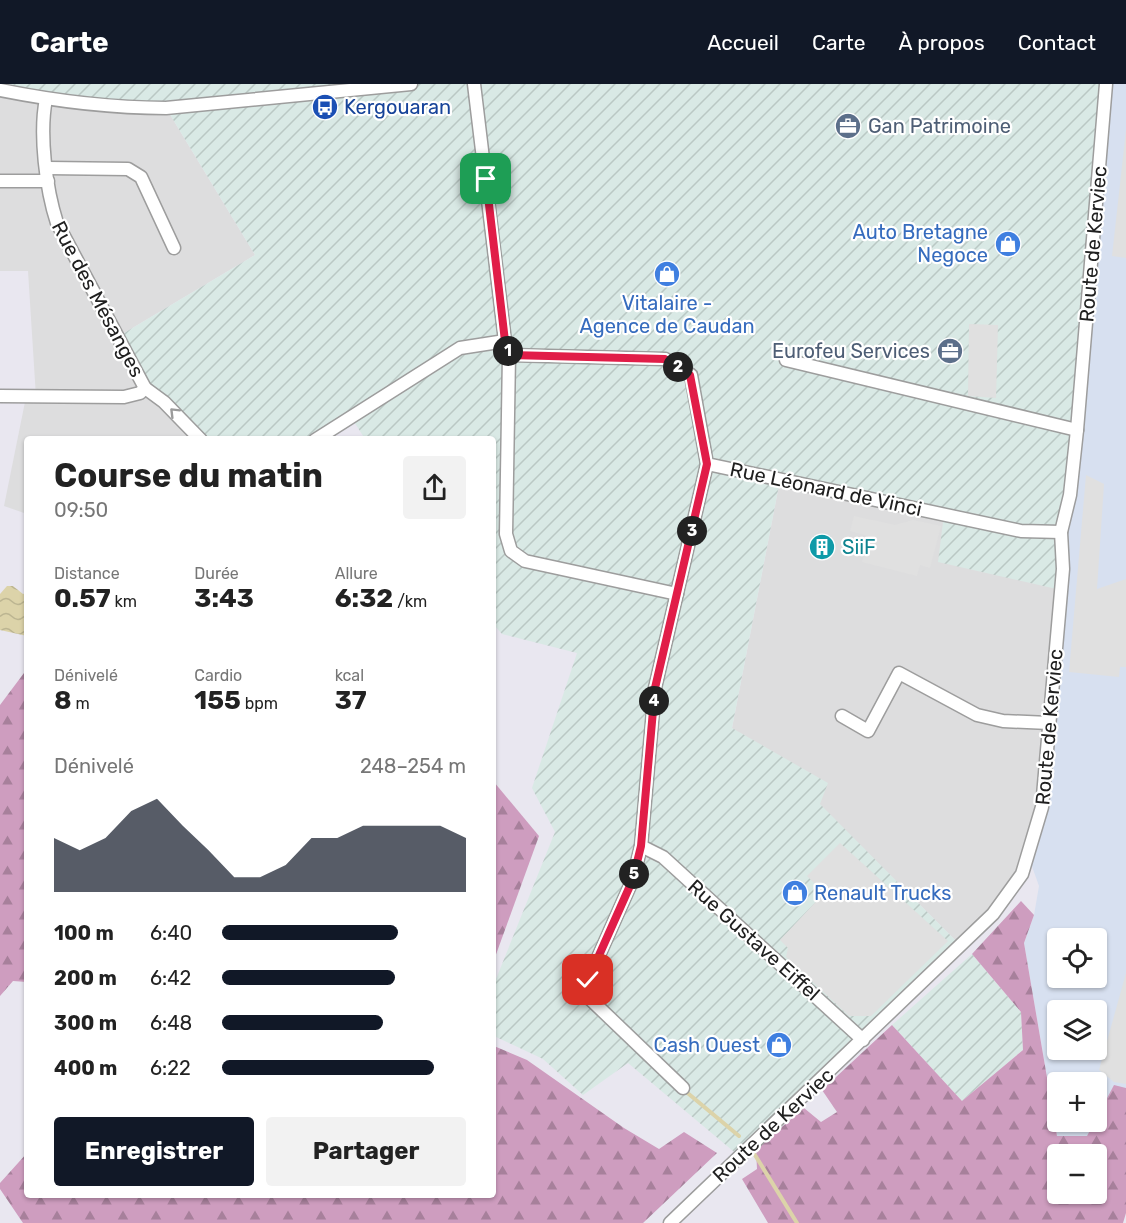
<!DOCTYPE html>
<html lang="fr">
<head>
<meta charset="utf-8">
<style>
  body { margin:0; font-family:Rubik,sans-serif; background:#f2f2f2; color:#222; height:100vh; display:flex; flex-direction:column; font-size:22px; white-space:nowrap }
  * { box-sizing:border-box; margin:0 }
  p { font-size:20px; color:#767676 }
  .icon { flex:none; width:33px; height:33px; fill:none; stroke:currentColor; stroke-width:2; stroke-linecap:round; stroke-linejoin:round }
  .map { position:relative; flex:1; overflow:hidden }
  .drawer { position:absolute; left:24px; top:352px; width:472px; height:762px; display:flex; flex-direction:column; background:#fff; border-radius:6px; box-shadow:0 2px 4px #0004 }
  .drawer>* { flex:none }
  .fabs { position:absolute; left:1047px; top:844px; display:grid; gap:12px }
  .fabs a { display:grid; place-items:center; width:60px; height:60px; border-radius:6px; background:#fff; box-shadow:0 2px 4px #0004; font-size:30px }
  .pin { position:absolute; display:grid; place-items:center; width:51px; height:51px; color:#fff; margin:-26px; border-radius:12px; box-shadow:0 3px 9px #0006 }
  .km { position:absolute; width:30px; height:30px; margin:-15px; border-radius:50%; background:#222; color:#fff; font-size:16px; line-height:30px; text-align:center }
  .round { display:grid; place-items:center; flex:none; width:63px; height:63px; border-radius:6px; background:#f2f2f2 }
  .overview { display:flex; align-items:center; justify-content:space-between; height:102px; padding:0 30px }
  h1 { font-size:33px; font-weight:700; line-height:45px }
  .metrics { display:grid; grid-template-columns:repeat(3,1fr); gap:9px; height:102px; padding:6px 30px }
  .metrics div { display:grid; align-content:center }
  .metrics b { font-size:26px; font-weight:700 }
  .metrics small { font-size:16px; font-weight:400 }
  .metrics p { font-size:16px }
  .chart { height:168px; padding:12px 30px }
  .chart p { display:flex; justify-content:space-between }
  .chart svg { width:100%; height:108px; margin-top:6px; fill:#111827; opacity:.7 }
  .primary-button { display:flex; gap:12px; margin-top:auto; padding:12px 30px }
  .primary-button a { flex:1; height:69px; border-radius:6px; background:#111827; color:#fff; font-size:24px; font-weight:700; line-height:69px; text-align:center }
  .primary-button a+a { background:#f2f2f2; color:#222 }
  ul { padding:0 30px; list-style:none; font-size:20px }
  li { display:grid; grid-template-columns:96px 72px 1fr; align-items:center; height:45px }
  li i { height:15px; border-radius:8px; background:#111827 }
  header { display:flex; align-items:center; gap:36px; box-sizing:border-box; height:84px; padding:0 30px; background:#111827; color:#fff }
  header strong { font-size:28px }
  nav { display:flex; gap:33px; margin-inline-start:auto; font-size:21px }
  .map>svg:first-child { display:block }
</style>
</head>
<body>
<header>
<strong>Carte</strong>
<nav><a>Accueil</a><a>Carte</a><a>À propos</a><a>Contact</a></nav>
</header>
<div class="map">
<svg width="1126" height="1139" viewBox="0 0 1126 1139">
  <defs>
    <pattern id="industrial-furrows" width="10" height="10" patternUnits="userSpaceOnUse" patternTransform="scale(1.5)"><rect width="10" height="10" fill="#d9e9e5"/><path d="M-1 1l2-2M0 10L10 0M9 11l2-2" fill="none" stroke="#bac8c4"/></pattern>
    <pattern id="forest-firs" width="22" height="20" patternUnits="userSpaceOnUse" patternTransform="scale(1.5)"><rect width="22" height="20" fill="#ce9dbf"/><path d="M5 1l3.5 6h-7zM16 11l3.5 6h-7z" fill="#a7809b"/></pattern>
    <pattern id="water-waves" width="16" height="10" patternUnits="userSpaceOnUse" patternTransform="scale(1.5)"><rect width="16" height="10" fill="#dcd3a9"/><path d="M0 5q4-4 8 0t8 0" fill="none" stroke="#bcb591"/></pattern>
  </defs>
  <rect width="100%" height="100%" fill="#e9e7f0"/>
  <g fill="#ddddde">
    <path d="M0,6L166,24L255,171L119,252L201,355L27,356V430L4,422L26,313H36L28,187H0Z"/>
    <path d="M780,396L944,430L1061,506L1042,723L1022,790L961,862L819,720L732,644Z"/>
  </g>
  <path fill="#d7e0f0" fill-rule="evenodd" d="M1106,0H1126V1004L1114,1002L1097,1034L1096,999H1058V1038H1095L1087,1052H1057L1024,859L1034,831L1039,802L1029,774L1036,751ZM1058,855H1096V894H1058ZM1058,927H1096V966H1058Z"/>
  <g fill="url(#industrial-furrows)">
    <path d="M0,0H1106L1061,506L938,478L944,430L780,396L732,644L828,699L820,720L961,862L739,1072L628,979L583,1011L543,975L494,952V900L555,748L532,704L577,569L502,550L494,541V356L365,355L351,333L315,355H201L145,304L119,252L255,171L166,24L0,6Z"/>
    <path d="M972,870L1021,928L1023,966L962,1017L892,941Z"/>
  </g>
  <g fill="url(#forest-firs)" fill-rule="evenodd">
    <path d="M27,585V898L13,897L0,912V621Z"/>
    <path d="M494,698L539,752L494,876Z"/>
    <path d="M1021,817L1034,831L1024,859L1057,1052H1087L1114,1001L1126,1004V1129L1123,1139H768L742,1095L757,1085L756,1065L804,1024L821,1038L837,1028L822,1006L892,941L962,1017L1023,966L1021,928L972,870ZM1058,1071H1096V1110H1058Z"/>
    <path d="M494,962L527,976L624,1044L659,1065L684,1048L717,1069L643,1139H23L0,1105V1099L27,1069V1112H494Z"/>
  </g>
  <g fill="#e0e0e0">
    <path d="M1126,46V174L1112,172Z"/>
    <path d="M969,240L998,241L996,314L968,312Z"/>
    <path d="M1086,391L1104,400L1097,505L1126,495V583H1120L1119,593L1069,588Z"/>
    <path d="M854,432L895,441L913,436L941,442L930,484L920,481L917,492L862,478L868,452L850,447Z"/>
    <path d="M840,759L948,857L871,932H849L786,873L788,864L780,856L824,809L807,792Z"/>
    <path d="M1126,889V1000L1114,998L1099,986Z"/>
  </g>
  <path fill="url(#water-waves)" d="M7,502H13L23,510L27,509V552L0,546V510Z"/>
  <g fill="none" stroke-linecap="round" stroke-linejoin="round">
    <g stroke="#dcd3a9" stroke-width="4">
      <path d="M684,1006L739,1052"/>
      <path d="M755,1071L797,1139"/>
    </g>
    <g stroke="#9d9d9d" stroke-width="15">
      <g id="minor">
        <path d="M474,0L505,257L509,271L665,275L691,291L707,380L1021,447L1061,448"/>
        <path d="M0,6C55,17 110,24 166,24L411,0"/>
        <path d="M48,84L128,85L141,93L174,164"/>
        <path d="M0,97H48"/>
        <path d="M509,271L506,450L511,467L525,477L677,510"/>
        <path d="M786,276L1077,346"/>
        <path d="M145,304L164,318L201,356"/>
        <path d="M0,312L124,313L140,309L145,304L57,139C46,105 39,50 46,15"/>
        <path d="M315,356L460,264L505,257"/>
        <path d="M842,632L868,647L899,589L977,631L1003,637L1049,639"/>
        <path d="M641,762L663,773L863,956"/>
        <path d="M683,1004L588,913V896L633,795L641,762L655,604L707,380"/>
        <path d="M670,1139L993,830L1022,790L1042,723L1063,485L1061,448L1070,411L1077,346L1106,0"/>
      </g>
    </g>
    <use href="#minor" stroke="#fff" stroke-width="12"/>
  </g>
  <defs><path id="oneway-chevron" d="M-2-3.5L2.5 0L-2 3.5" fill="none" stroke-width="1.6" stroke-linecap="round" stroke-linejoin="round" transform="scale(1.5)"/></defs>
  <use stroke="#9b9b9b" href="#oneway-chevron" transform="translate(174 328) rotate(-135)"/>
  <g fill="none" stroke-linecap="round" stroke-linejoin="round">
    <g stroke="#fff" stroke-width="12">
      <path id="route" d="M486,95L505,257L510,271L665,275L690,291L707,380L655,604L641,762L633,795L588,896"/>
    </g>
    <use href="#route" stroke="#e11d48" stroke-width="8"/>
  </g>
  <defs>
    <g id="bus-disc" transform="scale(1.35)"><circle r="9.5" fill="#1a4fb4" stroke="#fff"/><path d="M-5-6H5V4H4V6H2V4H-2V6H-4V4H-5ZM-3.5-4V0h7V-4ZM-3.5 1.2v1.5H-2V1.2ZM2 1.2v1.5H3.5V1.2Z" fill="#fff"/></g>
    <g id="office-disc" transform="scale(1.35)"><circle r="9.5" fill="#5c6f8a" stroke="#fff"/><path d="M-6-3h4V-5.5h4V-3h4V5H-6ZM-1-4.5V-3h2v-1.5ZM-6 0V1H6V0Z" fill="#fff"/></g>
    <g id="shop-disc" transform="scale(1.35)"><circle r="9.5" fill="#3f7fe0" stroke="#fff"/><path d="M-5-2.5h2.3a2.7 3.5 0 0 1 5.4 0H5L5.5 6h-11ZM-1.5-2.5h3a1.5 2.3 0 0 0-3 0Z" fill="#fff"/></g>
    <g id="building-disc" transform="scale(1.35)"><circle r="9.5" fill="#0f9aa8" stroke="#fff"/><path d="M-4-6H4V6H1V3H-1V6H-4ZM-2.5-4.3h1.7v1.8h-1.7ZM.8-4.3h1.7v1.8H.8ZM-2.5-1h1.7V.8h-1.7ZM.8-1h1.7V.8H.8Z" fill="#fff"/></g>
  </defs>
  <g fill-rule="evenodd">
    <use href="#bus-disc" x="325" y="23"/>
    <use href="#office-disc" x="848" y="42"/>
    <use href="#shop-disc" x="1008" y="160"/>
    <use href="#shop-disc" x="667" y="190"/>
    <use href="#office-disc" x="950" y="267"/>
    <use href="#building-disc" x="822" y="463"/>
    <use href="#shop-disc" x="795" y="809"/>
    <use href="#shop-disc" x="779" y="961"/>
  </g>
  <g text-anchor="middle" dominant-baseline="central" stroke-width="4.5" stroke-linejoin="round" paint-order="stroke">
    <g font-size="20" fill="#164399" stroke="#fff" text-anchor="start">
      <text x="344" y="23">Kergouaran</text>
    </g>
    <g font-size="20" fill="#4e5e75" stroke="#fff" text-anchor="start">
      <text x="868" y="42">Gan Patrimoine</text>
      <text x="930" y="267" text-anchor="end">Eurofeu Services</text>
    </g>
    <g font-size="20" fill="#366cbe" stroke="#fff" text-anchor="end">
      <text x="988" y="148">Auto Bretagne<tspan x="988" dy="23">Negoce</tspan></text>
      <text x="667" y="219" text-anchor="middle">Vitalaire -<tspan x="667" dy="23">Agence de Caudan</tspan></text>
      <text x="814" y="809" text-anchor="start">Renault Trucks</text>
      <text x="760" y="961">Cash Ouest</text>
    </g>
    <g font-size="20" fill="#202020" stroke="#fff">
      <text transform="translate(1093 160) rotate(-85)">Route de Kerviec</text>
      <text transform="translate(98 215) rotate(62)">Rue des Mésanges</text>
      <text transform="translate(826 405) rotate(12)">Rue Léonard de Vinci</text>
      <text transform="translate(1049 643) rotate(-85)">Route de Kerviec</text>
      <text transform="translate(754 856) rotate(42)">Rue Gustave Eiffel</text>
      <text transform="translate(773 1041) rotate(-43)">Route de Kerviec</text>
    </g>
    <g font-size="20" fill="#0d838f" stroke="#fff" text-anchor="start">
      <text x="842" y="463">SiiF</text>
    </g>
  </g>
</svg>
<div class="fabs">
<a><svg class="icon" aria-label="locate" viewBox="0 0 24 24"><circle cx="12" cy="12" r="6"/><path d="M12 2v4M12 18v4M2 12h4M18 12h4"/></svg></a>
<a><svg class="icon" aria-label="layers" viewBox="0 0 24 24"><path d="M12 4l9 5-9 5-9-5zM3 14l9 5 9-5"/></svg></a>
<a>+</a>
<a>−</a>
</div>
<div class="pin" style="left:486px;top:95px;background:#1e9e55"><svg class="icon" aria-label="arrive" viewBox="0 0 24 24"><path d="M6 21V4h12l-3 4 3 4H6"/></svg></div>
<div class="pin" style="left:588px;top:896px;background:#d93025"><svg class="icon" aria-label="check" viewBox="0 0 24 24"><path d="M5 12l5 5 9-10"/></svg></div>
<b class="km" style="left:508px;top:267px">1</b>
<b class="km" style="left:678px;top:283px">2</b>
<b class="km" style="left:692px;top:447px">3</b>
<b class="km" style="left:654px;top:617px">4</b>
<b class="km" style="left:634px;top:790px">5</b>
<section class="drawer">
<div class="overview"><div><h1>Course du matin</h1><p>09:50</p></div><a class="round"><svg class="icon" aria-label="share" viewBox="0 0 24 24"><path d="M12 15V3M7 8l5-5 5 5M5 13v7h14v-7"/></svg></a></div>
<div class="metrics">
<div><p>Distance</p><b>0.57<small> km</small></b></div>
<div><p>Durée</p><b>3:43</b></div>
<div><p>Allure</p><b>6:32<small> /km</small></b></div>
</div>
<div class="metrics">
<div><p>Dénivelé</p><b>8<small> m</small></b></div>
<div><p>Cardio</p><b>155<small> bpm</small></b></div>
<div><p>kcal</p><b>37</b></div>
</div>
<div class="chart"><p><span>Dénivelé</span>248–254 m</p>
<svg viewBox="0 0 160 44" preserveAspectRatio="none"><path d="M0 44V22L10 27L20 22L30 11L40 6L50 17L60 27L70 38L80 38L90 33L100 22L110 22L120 17L130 17L140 17L150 17L160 22V44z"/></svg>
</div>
<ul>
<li><b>100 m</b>6:40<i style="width:72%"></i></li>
<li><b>200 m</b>6:42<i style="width:71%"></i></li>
<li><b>300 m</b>6:48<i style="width:66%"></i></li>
<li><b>400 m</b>6:22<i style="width:87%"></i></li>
</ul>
<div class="primary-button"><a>Enregistrer</a><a>Partager</a></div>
</section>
</div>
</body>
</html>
